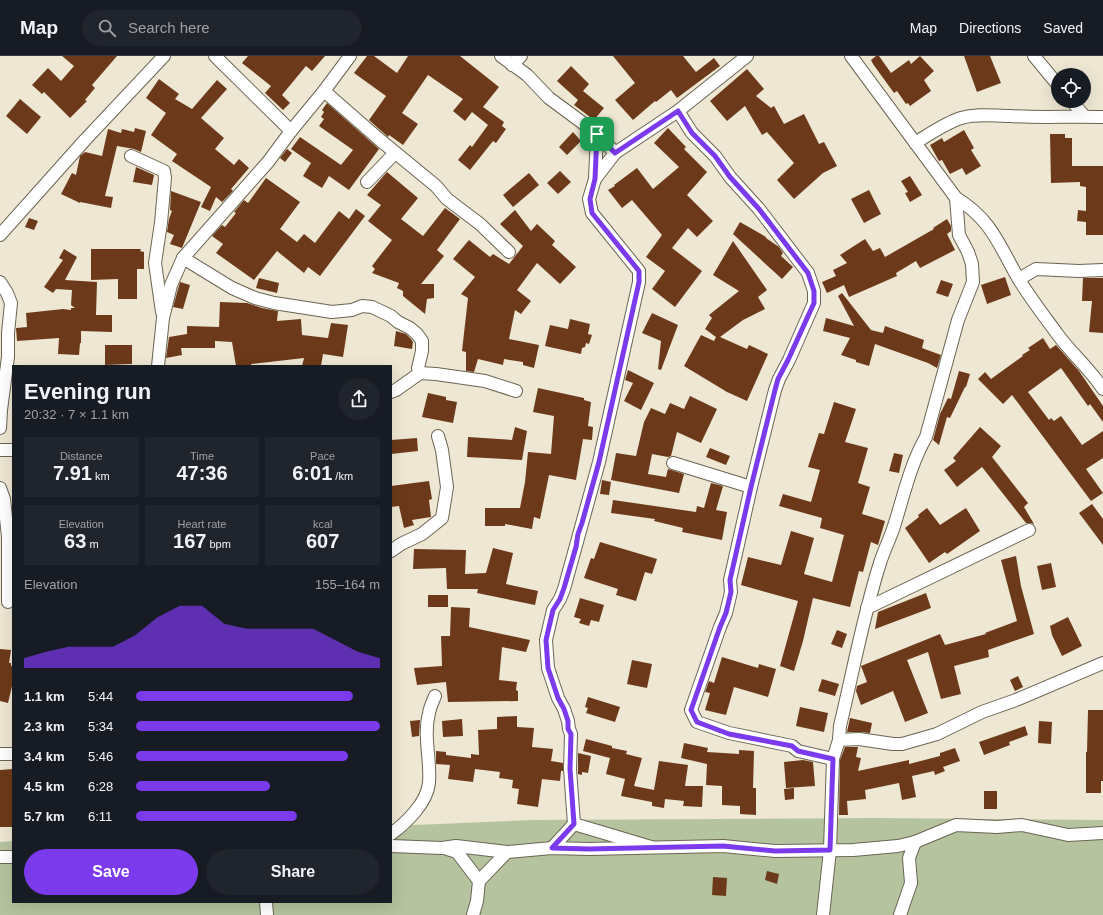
<!DOCTYPE html>
<html lang="en">
<head>
<meta charset="utf-8">
<style>
  body { margin:0; font-family:Arial,sans-serif; background:#20242c; color:#f1f3f6; height:100vh; display:flex; flex-direction:column; font-size:15px; white-space:nowrap }
  * { box-sizing:border-box; margin:0 }
  p { font-size:13px; color:#9ea1a6 }
  .icon { flex:none; width:22px; height:22px; fill:none; stroke:currentColor; stroke-width:2; stroke-linecap:round; stroke-linejoin:round }
  .map { position:relative; flex:1; overflow:hidden }
  .sheet { position:absolute; left:12px; top:309px; width:380px; height:538px; display:flex; flex-direction:column; background:#171b24; border-radius:0px; box-shadow:0 4px 16px #0002 }
  .sheet>* { flex:none }
  .fabs { position:absolute; left:1051px; top:12px; display:grid; gap:8px }
  .fabs a { display:grid; place-items:center; width:40px; height:40px; border-radius:50%; background:#171b24; box-shadow:0 4px 16px #0002; font-size:20px }
  .pin { position:absolute; display:grid; place-items:center; width:34px; height:34px; color:#fff; margin:-17px; border-radius:8px; box-shadow:0 2px 6px #0006 }
  .round { display:grid; place-items:center; flex:none; width:42px; height:42px; border-radius:21px; background:#20242c }
  .overview { display:flex; align-items:center; justify-content:space-between; height:68px; padding:0 12px }
  h1 { font-size:22px; font-weight:700; line-height:30px }
  .metrics { display:grid; grid-template-columns:repeat(3,1fr); gap:6px; height:68px; padding:4px 12px }
  .metrics div { display:grid; align-content:center; border-radius:0px; background:#20242c; text-align:center }
  .metrics b { font-size:20px; font-weight:700 }
  .metrics small { font-size:11px; font-weight:400 }
  .metrics p { font-size:11px }
  .chart { height:112px; padding:8px 12px }
  .chart p { display:flex; justify-content:space-between }
  .chart svg { width:100%; height:72px; margin-top:4px; fill:#7c3aed; opacity:.7 }
  .cta { display:flex; gap:8px; margin-top:auto; padding:8px 12px }
  .cta a { flex:1; height:46px; border-radius:24px; background:#7c3aed; color:#fff; font-size:16px; font-weight:700; line-height:46px; text-align:center }
  .cta a+a { background:#20242c; color:#f1f3f6 }
  ul { padding:0 12px; list-style:none; font-size:13px }
  li { display:grid; grid-template-columns:64px 48px 1fr; align-items:center; height:30px }
  li i { height:10px; border-radius:5px; background:#7c3aed }
  header { display:flex; align-items:center; gap:24px; box-sizing:border-box; height:56px; padding:0 20px; background:#171b24; border-bottom:1px solid #363941 }
  header strong { font-size:19px }
  nav { display:flex; gap:22px; margin-inline-start:auto; font-size:14px }
  .search { width:280px; height:36px; background:#20242c; display:flex; align-items:center; gap:10px; box-sizing:border-box; padding:0 14px; border-radius:22px; color:#9ea1a6; font-size:15px }
  .map>svg:first-child { display:block }
</style>
</head>
<body>
<header>
<strong>Map</strong>
<div class="search"><svg class="icon" aria-label="search" viewBox="0 0 24 24"><circle cx="10" cy="10" r="6"/><path d="M15 15l6 6"/></svg>Search here</div>
<nav><a>Map</a><a>Directions</a><a>Saved</a></nav>
</header>
<div class="map">
<svg width="1103" height="859" viewBox="0 0 1103 859">
  <rect width="100%" height="100%" fill="#eee7d3"/>
  <path fill="#b5c49f" d="M875,762L1103,764V859H0V786L13,785V846H391V770L533,764Z"/>
  <g fill="#6c3a1a">
    <path d="M62,0H117L92,29L95,32L85,44L87,45L70,62L44,36L42,38L32,29L48,12L61,25L74,10Z"/>
    <path d="M248,0H325L312,15L306,10L282,39L290,47L283,54L265,37L271,30L242,7Z"/>
    <path d="M367,0H374L397,17L408,0H460L499,31L483,51L504,66L502,70L506,73L496,87L493,85L470,114L458,104L470,89L472,91L488,69L472,56L465,65L453,55L463,43L428,19L402,57L418,68L403,89L389,79L388,81L369,64L386,40L354,17Z"/>
    <path d="M613,0H683L696,16L714,2L720,10L677,42L671,34L656,46L655,45L633,64L615,44L635,27Z"/>
    <path d="M876,0H879L891,17L909,4L911,8L920,0L934,15L924,24L931,35L910,50L908,47L906,48L897,35L894,37L873,8L871,4Z"/>
    <path d="M964,0H990L1001,27L977,36Z"/>
    <path d="M571,10L589,28L583,35L604,52L594,64L574,49L578,44L557,25Z"/>
    <path d="M747,13L764,33L756,40L771,52L774,50L784,68L804,58L819,88L824,86L837,110L823,117L794,143L777,124L794,107L781,92L767,76L762,79L745,50L727,65L710,45Z"/>
    <path d="M159,23L179,38L175,43L192,53L217,24L227,33L201,62L224,82L215,93L234,109L239,103L249,112L231,133L233,135L222,146L216,141L210,155L201,151L211,131L172,105L177,98L151,79L166,57L146,42Z"/>
    <path d="M20,43L41,61L27,78L6,60Z"/>
    <path d="M327,47L379,93L349,134L329,120L322,132L303,120L311,107L291,93L300,81L341,109L353,94L319,70L324,63L321,61L324,56L322,54Z"/>
    <path d="M135,72L146,75L141,96L134,93L117,90L105,140L113,141L111,152L80,146V147L61,138L72,117L76,119L80,100L85,96L102,100L108,73L121,77L122,73L134,76Z"/>
    <path d="M668,72L686,91L684,93L707,116L687,139L713,165L697,181L688,172L672,192L702,215L675,251L652,233L665,215L646,201L662,179L632,144L622,152L608,134L615,130L614,129L637,112L653,133L679,111L654,87Z"/>
    <path d="M964,74L974,92L971,94L981,110L966,119L962,112L950,118L942,104L939,105L930,89L942,82L944,86Z"/>
    <path d="M573,76L581,85L567,99L559,91Z"/>
    <path d="M1050,78H1065V82H1072V110H1103V179H1086V166L1077,165L1078,154L1086,155V131L1080,130V126L1051,127Z"/>
    <path d="M287,93L292,97L285,106L280,102Z"/>
    <path d="M136,111L154,119L152,129L133,126Z"/>
    <path d="M560,115L571,126L558,138L547,127Z"/>
    <path d="M387,116L418,142L401,163L423,180L445,152L460,163L437,194L444,200L421,228H434V242L427,243L425,258L403,240V235L397,232L399,227L372,217L375,213L372,210L392,184L368,165L381,149L367,139Z"/>
    <path d="M529,117L539,129L513,151L503,139Z"/>
    <path d="M910,120L922,139L910,146L905,137L908,136L901,125Z"/>
    <path d="M266,122L300,146L280,173L297,186L304,178L315,187L339,155L349,163L356,153L365,160L320,220L308,211L304,217L277,195L254,224L216,197L223,188L212,180L222,169L225,171L236,157L234,156L244,144L248,147Z"/>
    <path d="M869,134L881,158L864,167L851,143Z"/>
    <path d="M171,135L201,146L182,192L170,188L174,179L167,176L169,163L172,155L170,154Z"/>
    <path d="M515,154L531,175L537,168L555,185L552,189L576,211L560,228L537,207L517,234L531,245L521,258L515,254L509,283L539,289L534,312L523,309V306L504,303L503,309L478,303L474,316L466,315V296L462,295L468,242L461,238L475,221L453,203L469,184L490,201L493,198L509,208L523,190L500,168Z"/>
    <path d="M29,162L38,165L34,174L25,171Z"/>
    <path d="M947,163L951,170V175L947,178L955,194L920,212L916,205L896,217L897,220L849,241L844,229L827,237L822,226L836,220L833,214L847,207L840,199L865,183L873,195L880,192L885,201L934,173L933,172Z"/>
    <path d="M740,166L766,181V182L779,191L783,197L781,200L793,211L782,223L733,178Z"/>
    <path d="M733,185L767,234L758,241L765,253L743,264L720,281L747,293L749,289L768,298L747,345L727,336L684,310L701,279L714,285L716,281L705,273L712,262L709,259L739,235L713,219Z"/>
    <path d="M64,193L77,201L65,224L97,226L96,259H112V276L81,275V287H80L79,299L58,298L59,282L17,285L16,272L27,271L26,257L63,253L71,254V252H75L71,249L72,234L56,233L53,237L44,231L63,204L59,202Z"/>
    <path d="M91,193H141L140,195L144,196V213H137V243H118V223L91,224Z"/>
    <path d="M1005,221L1011,239L987,248L981,229Z"/>
    <path d="M259,222L279,227L277,237L256,232Z"/>
    <path d="M1083,222H1103V277L1089,276L1092,245H1082Z"/>
    <path d="M941,224L953,228L948,241L936,237Z"/>
    <path d="M180,226L190,229L183,253L173,251Z"/>
    <path d="M842,237L871,274L883,277L885,270L924,284L922,292L941,299L937,312L928,307L875,288L869,310L856,306V304L841,299L850,282L823,275L826,262L854,270L838,240Z"/>
    <path d="M220,246L247,247L262,252L278,255L277,265L301,263L302,279L328,282L331,267L348,269L343,301L323,298L321,310H302L304,302L251,308L252,310H236L232,286L215,285V292H181L182,299L166,302L169,281L187,278V270L219,271Z"/>
    <path d="M652,257L678,269L661,314L658,313L661,285L642,277Z"/>
    <path d="M570,263L590,268L588,278L592,279L589,288L586,287L585,291L582,292L581,298L545,290L550,269L568,273Z"/>
    <path d="M396,275L406,278L411,283L413,286L412,293L394,290Z"/>
    <path d="M1043,282L1050,293L1056,289L1079,315L1103,350V366L1090,348L1088,350L1061,312L1028,336L1049,364L1051,362L1054,365L1061,360L1082,389L1103,375V402L1086,413L1103,437L1091,445L1012,339L1003,348L978,323L985,316L991,323L1023,300L1022,299L1030,294L1028,292Z"/>
    <path d="M105,289H132V308L105,309Z"/>
    <path d="M628,314L654,327L641,354L624,345L633,327L625,324Z"/>
    <path d="M959,315L970,318L966,331H965L950,362L947,361L939,389L933,384L940,358L948,342L951,343Z"/>
    <path d="M538,332L584,342V344L591,346L588,370L593,371L592,384L583,383L576,424L549,419L540,463L534,461L532,473L505,468V470H485V452H520L525,426L528,396L551,398L554,360L533,356Z"/>
    <path d="M428,337L446,341V344L457,346L453,367L422,361Z"/>
    <path d="M690,340L717,353L701,387L677,376L671,400L668,401L652,398L648,418L666,421L668,413L684,418L679,437L611,424L616,397L636,400L644,366L651,352L665,358L670,347L684,353Z"/>
    <path d="M834,346L856,353L845,386L868,392L858,427L870,431L862,458L885,465L878,489L871,486L863,516L859,515L850,551L813,542L803,585L794,615L780,610L798,545L741,529L748,501L781,509L791,475L814,482L804,518L832,526L844,479L820,472L822,462L779,450L783,438L811,446L820,414L808,411L819,377L824,378Z"/>
    <path d="M515,371L527,375L522,404L467,401L468,381L512,384Z"/>
    <path d="M980,371L1001,390L992,401L1028,447L1024,451L1034,468L1030,467H1026L982,411L957,431L944,414L956,405L953,402Z"/>
    <path d="M417,382L418,395L391,398V384Z"/>
    <path d="M710,392L730,400L726,409L706,401Z"/>
    <path d="M894,397L903,399L899,417L889,415Z"/>
    <path d="M602,424L611,426L609,439L600,438Z"/>
    <path d="M429,425L432,443L429,444L431,461L412,464L414,469L404,472L399,450L391,451V430Z"/>
    <path d="M711,427L723,430L716,454L727,456L722,484L682,476L683,472L654,465L655,463L611,457L613,444L696,456L697,450L704,452Z"/>
    <path d="M1092,448L1103,463V489L1079,457Z"/>
    <path d="M927,452L940,469L966,452L980,475L947,498L945,496L929,507L905,472L919,461L918,459Z"/>
    <path d="M600,486L657,503L652,518L645,516L636,545L616,539L618,533L584,522L591,502L594,503Z"/>
    <path d="M493,492L513,497L506,528L538,535L535,549L477,537L478,533H447L446,512L413,513L414,493L466,494L465,518L486,517Z"/>
    <path d="M1016,500L1021,530L1034,578L988,594L989,601L954,610L961,638L941,643L928,596L907,604L928,657L905,666L893,635L861,649L856,635L857,630L867,626L861,610L940,578L945,589L986,578L985,577L1017,565L1001,504Z"/>
    <path d="M1051,507L1056,531L1042,534L1037,510Z"/>
    <path d="M926,537L931,552L875,573L878,556Z"/>
    <rect x="428" y="539" width="20" height="12"/>
    <path d="M580,542L604,549L599,566L591,564L589,570L579,567L581,563L574,561Z"/>
    <path d="M451,551L470,552L469,571L530,584L526,596L502,591L499,624L517,626L516,634L518,635V645L448,646L446,626L417,629L414,612L442,610L441,580H450Z"/>
    <path d="M1068,561L1082,590L1062,600L1052,579L1050,570Z"/>
    <path d="M837,574L847,578L842,592L831,588Z"/>
    <path d="M0,593L11,594L9,607H11V610H13V626L8,647L0,645Z"/>
    <path d="M722,601L758,612L759,608L776,613L768,641L734,631L726,659L705,654L710,637L705,636L709,625L714,627Z"/>
    <path d="M632,604L652,608L647,632L627,628Z"/>
    <path d="M1018,620L1023,631L1015,635L1010,624Z"/>
    <path d="M822,623L839,628L835,640L818,635Z"/>
    <path d="M588,641L620,651L615,666L586,657L588,652L585,651Z"/>
    <path d="M800,651L828,657L824,676L796,670Z"/>
    <path d="M1088,654H1103V725H1101V737H1086V696H1087Z"/>
    <path d="M517,660V671L534,672L532,691L553,693L551,705L563,707V715H561L560,725L542,723L538,751L517,748L519,733L512,732L513,724L499,722L500,716L475,713L473,726L448,723L450,709L436,708V695L446,696V699L471,702V698L479,699L478,674L497,673V661Z"/>
    <path d="M850,662L872,667L870,677L859,676H847Z"/>
    <path d="M462,663L463,680L443,681L442,665Z"/>
    <path d="M420,664L419,680L412,681L410,665Z"/>
    <path d="M1039,665L1052,666L1051,688L1038,687Z"/>
    <path d="M1025,670L1028,679L1009,686L1010,689L984,699L979,686Z"/>
    <path d="M586,683L612,690V692L627,695L626,698L642,702L634,730L654,734L659,705L688,709L685,730H703L702,751L683,750L684,745L665,743L664,752L652,750V746L621,740L625,723L606,718L610,702L583,695Z"/>
    <path d="M684,687L708,692L707,696L739,698V694L754,695L753,732H756V759L740,758V750L722,749V730L706,729L707,708L681,702Z"/>
    <path d="M845,691H858L856,701L861,702L858,715L909,704V708L940,700V697L955,692L960,705L943,711L945,715L935,719L934,715L912,720L916,741L902,744L899,727L865,734L866,743L847,745L848,759H839L840,704Z"/>
    <path d="M578,697L591,700L588,717L582,716V719L578,718Z"/>
    <path d="M803,704L813,706L815,730L786,732L784,706Z"/>
    <path d="M13,713V771H0V714Z"/>
    <path d="M794,732V743L785,744L784,733Z"/>
    <rect x="984" y="735" width="13" height="18"/>
    <path d="M767,815L779,818L777,828L765,824Z"/>
    <path d="M713,821L727,822L726,840L712,839Z"/>
  </g>
  <g fill="none" stroke-linecap="round" stroke-linejoin="round">
    <g stroke="#6b6453" stroke-width="14">
      <g id="street">
        <path d="M215,0L291,75"/>
        <path d="M501,0L527,19L549,42L599,79L615,97"/>
        <path d="M851,0L956,142C991,163 999,189 1018,222C1030,242 1045,261 1058,279C1072,298 1090,313 1103,333"/>
        <path d="M1034,0L1058,29"/>
        <path d="M512,9L521,0"/>
        <path d="M324,35L380,84L436,130L447,143L480,168L509,196"/>
        <path d="M1072,45L1084,60"/>
        <path d="M678,55L692,77L715,100L730,121L759,153L808,217L814,235V247L789,304L779,323L775,334L751,431L730,524L731,536L726,557L720,571L691,654L697,666L729,677L792,690L798,695L833,703"/>
        <path d="M597,78L595,123L589,143L592,157L639,215V226L599,406L564,533L560,543L553,554L546,584L548,612L558,642L564,653L568,665L569,673L571,678L570,713L574,768L651,791"/>
        <path d="M915,87C930,78 945,67 961,62C978,57 994,60 1010,60C1041,62 1072,60 1103,61"/>
        <path d="M131,100L164,115L165,122L161,167L155,207L162,256"/>
        <path d="M595,123L615,97L678,55L747,0"/>
        <path d="M367,126L395,97"/>
        <path d="M0,179L85,84L164,0"/>
        <path d="M183,202L232,232L255,242L274,247L332,256L352,254L362,250L372,251L391,260L398,266L410,272L417,278L422,285V295L418,312L420,317"/>
        <path d="M1019,223L1036,213L1079,215L1103,214"/>
        <path d="M0,226L7,237L11,247L8,277V301L1,354L0,372"/>
        <path d="M158,310L163,262L171,229L183,202L268,106L291,75L324,35L350,0"/>
        <path d="M391,336L396,334L420,317L436,318L485,325L516,335"/>
        <path d="M0,394H13"/>
        <path d="M673,407L751,431"/>
        <path d="M0,432L4,443L8,481V546"/>
        <path d="M391,495L401,488L422,478L442,462L447,431L442,394L438,380"/>
        <path d="M867,552L1029,474"/>
        <path d="M839,684L859,683L893,688H902L937,678L982,656L1016,644L1103,607"/>
        <path d="M0,698H13"/>
        <path d="M391,778C406,767 427,747 429,727C431,704 423,680 429,657C430,651 433,645 435,640"/>
        <path d="M391,790L442,792L456,790L507,796L552,792L589,793L723,790L775,795L853,794L898,790L915,786L956,769L997,771L1022,769L1068,779L1103,777"/>
        <path d="M552,792L574,768"/>
        <path d="M447,793L457,796L479,825L477,845L473,859"/>
        <path d="M0,801H13"/>
        <path d="M479,825L507,796"/>
        <path d="M266,846L267,859"/>
        <path d="M823,859L830,794L833,703L839,684L840,670C853,616 863,560 880,507C884,494 891,481 895,467C904,438 911,407 926,381L958,264L973,226L972,208L968,196L959,179L956,142"/>
        <path d="M900,859L911,827L909,802L915,786"/>
      </g>
    </g>
    <use href="#street" stroke="#fff" stroke-width="12"/>
  </g>
  <g fill="none" stroke-linecap="round" stroke-linejoin="round">
    <g stroke="#fff" stroke-width="8">
      <path id="route" d="M678,55L692,77L715,100L730,121L759,153L808,217L814,235V247L788,304L778,323L775,334L751,431L730,524L731,536L726,557L720,571L691,654L697,666L729,678L792,690L798,695L833,703L830,794L775,795L723,790L589,793L552,792L574,768L570,713L571,678L568,673V665L564,653L558,642L548,612L546,584L553,554L560,543L564,532L576,491L578,478L582,467L599,406L639,226V215L592,157L590,143L595,123L597,78L615,97Z"/>
    </g>
    <use href="#route" stroke="#7c3aed" stroke-width="5"/>
  </g>
</svg>
<div class="fabs">
<a><svg class="icon" aria-label="locate" viewBox="0 0 24 24"><circle cx="12" cy="12" r="6"/><path d="M12 2v4M12 18v4M2 12h4M18 12h4"/></svg></a>
</div>
<div class="pin" style="left:597px;top:78px;background:#1e9e55"><svg class="icon" aria-label="arrive" viewBox="0 0 24 24"><path d="M6 21V4h12l-3 4 3 4H6"/></svg></div>
<section class="sheet">
<div class="overview"><div><h1>Evening run</h1><p>20:32 · 7 × 1.1 km</p></div><a class="round"><svg class="icon" aria-label="share" viewBox="0 0 24 24"><path d="M12 15V3M7 8l5-5 5 5M5 13v7h14v-7"/></svg></a></div>
<div class="metrics">
<div><p>Distance</p><b>7.91<small> km</small></b></div>
<div><p>Time</p><b>47:36</b></div>
<div><p>Pace</p><b>6:01<small> /km</small></b></div>
</div>
<div class="metrics">
<div><p>Elevation</p><b>63<small> m</small></b></div>
<div><p>Heart rate</p><b>167<small> bpm</small></b></div>
<div><p>kcal</p><b>607</b></div>
</div>
<div class="chart"><p><span>Elevation</span>155–164 m</p>
<svg viewBox="0 0 160 44" preserveAspectRatio="none"><path d="M0 44V38L10 34L20 31L30 31L40 31L50 24L60 13L70 6L80 6L90 17L100 20L110 20L120 20L130 20L140 27L150 34L160 38V44z"/></svg>
</div>
<ul>
<li><b>1.1 km</b>5:44<i style="width:89%"></i></li>
<li><b>2.3 km</b>5:34<i style="width:100%"></i></li>
<li><b>3.4 km</b>5:46<i style="width:87%"></i></li>
<li><b>4.5 km</b>6:28<i style="width:55%"></i></li>
<li><b>5.7 km</b>6:11<i style="width:66%"></i></li>
</ul>
<div class="cta"><a>Save</a><a>Share</a></div>
</section>
</div>
</body>
</html>
